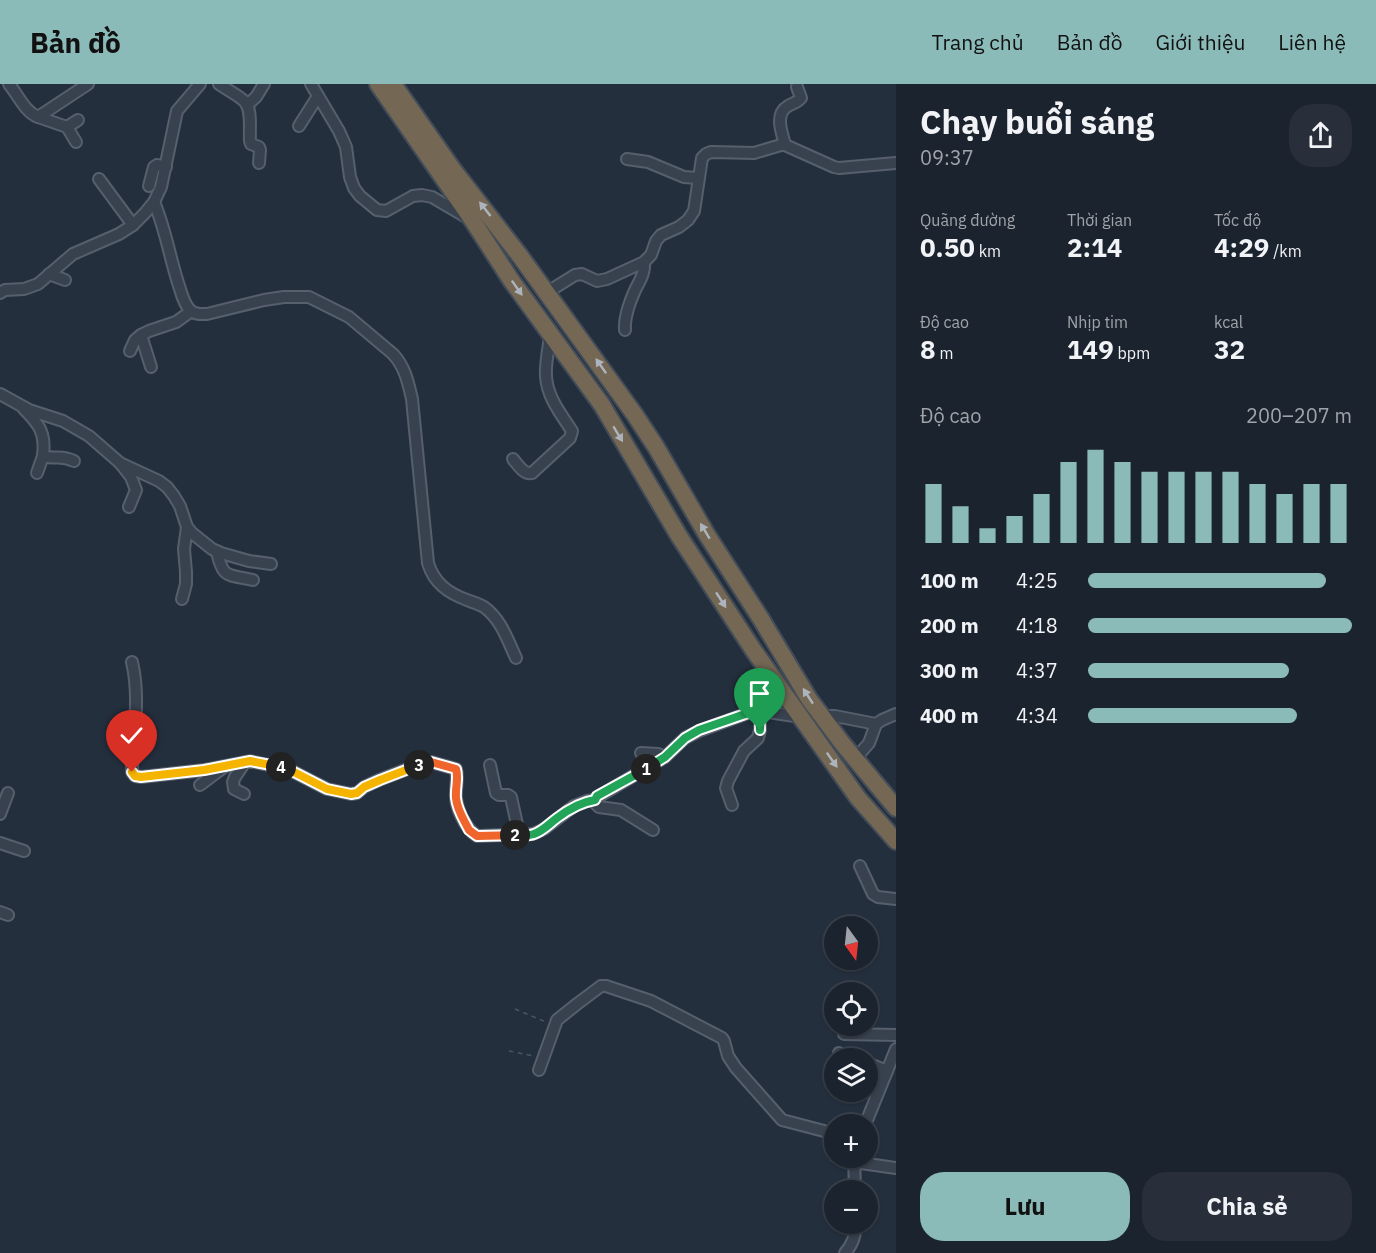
<!DOCTYPE html>
<html lang="vi">
<head>
<meta charset="utf-8">
<style>
  body { margin:0; font-family:"IBM Plex Sans",sans-serif; background:#282f3a; color:#f1f3f6; height:100vh; display:flex; flex-direction:column; font-size:22px; white-space:nowrap }
  * { box-sizing:border-box; margin:0 }
  p { font-size:20px; color:#a0a4aa }
  .icon { flex:none; width:33px; height:33px; fill:none; stroke:currentColor; stroke-width:2; stroke-linecap:round; stroke-linejoin:round }
  .map { position:relative; flex:1; overflow:hidden }
  .sheet { display:flex; flex-direction:column; background:#1b232e; width:480px }
  .sheet>* { flex:none }
  .needle { width:39px; rotate:165deg }
  .tools { position:absolute; left:824px; top:832px; display:grid; gap:12px }
  .tools a { display:grid; place-items:center; width:54px; height:54px; border-radius:50%; background:#1b232e; box-shadow:0 2px 4px #0004,0 0 0 2px #39404a; font-size:30px }
  .pin { position:absolute; display:grid; place-items:center; width:51px; height:51px; color:#fff; margin:-62px -26px; border-radius:50% 50% 50% 0; rotate:-45deg; box-shadow:0 0 6px #0007 }
  .pin .icon { rotate:45deg }
  .km { position:absolute; width:30px; height:30px; margin:-15px; border-radius:50%; background:#222; color:#fff; font-size:16px; line-height:30px; text-align:center }
  .round { display:grid; place-items:center; flex:none; width:63px; height:63px; border-radius:24px; background:#282f3a }
  .summary { display:flex; align-items:center; justify-content:space-between; height:102px; padding:0 24px }
  h1 { font-size:33px; font-weight:700; line-height:45px }
  .metrics { display:grid; grid-template-columns:repeat(3,1fr); gap:9px; height:102px; padding:6px 24px }
  .metrics div { display:grid; align-content:center }
  .metrics b { font-size:26px; font-weight:700 }
  .metrics small { font-size:16px; font-weight:400 }
  .metrics p { font-size:16px }
  .chart { height:168px; padding:12px 24px }
  .chart p { display:flex; justify-content:space-between }
  .chart svg { width:100%; height:108px; margin-top:6px; stroke:#8bbbb9; stroke-width:6 }
  .action { display:flex; gap:12px; margin-top:auto; padding:12px 24px }
  .action a { flex:1; height:69px; border-radius:24px; background:#8bbbb9; color:#111; font-size:24px; font-weight:700; line-height:69px; text-align:center }
  .action a+a { background:#282f3a; color:#f1f3f6 }
  ul { padding:0 24px; list-style:none; font-size:20px }
  li { display:grid; grid-template-columns:96px 72px 1fr; align-items:center; height:45px }
  li i { height:15px; border-radius:8px; background:#8bbbb9 }
  header { display:flex; align-items:center; gap:36px; box-sizing:border-box; height:84px; padding:0 30px; background:#8bbbb9; color:#111 }
  header strong { font-size:28px }
  nav { display:flex; gap:33px; margin-inline-start:auto; font-size:21px }
  main { display:flex; flex:1; min-height:0 }
  .map>svg:first-child { display:block }
</style>
</head>
<body>
<header>
<strong>Bản đồ</strong>
<nav><a>Trang chủ</a><a>Bản đồ</a><a>Giới thiệu</a><a>Liên hệ</a></nav>
</header>
<main>
<div class="map">
<svg width="896" height="1169" viewBox="0 0 896 1169">
  <rect width="100%" height="100%" fill="#242f3e"/>
  <g fill="none" stroke-linecap="round" stroke-linejoin="round">
    <g stroke="#565f6c" stroke-width="14">
      <g id="minor">
        <path d="M9,0C18,11 25,28 38,33L88,0"/>
        <path d="M219,0C226,5 236,10 243,16C253,24 249,45 250,57L251,60L259,63L260,66L259,79"/>
        <path d="M311,0L339,47L346,63L350,93L354,104L360,112L377,126L386,127L413,112L422,111L432,113L466,133"/>
        <path d="M247,21L256,13L264,0"/>
        <path d="M38,33L67,43L76,58"/>
        <path d="M299,42L318,12"/>
        <path d="M67,43L78,36"/>
        <path d="M785,61C782,49 774,30 788,22C793,19 797,19 801,14L797,3"/>
        <path d="M627,75L648,78L684,93L698,94"/>
        <path d="M99,95L133,141"/>
        <path d="M149,102L154,83L157,81L166,83"/>
        <path d="M154,118C166,146 170,176 180,205C182,212 185,221 190,226C195,231 201,230 207,230L264,216L284,213H309L349,233L393,270C405,283 408,298 412,315L428,479C434,499 448,509 467,516C472,518 479,520 484,523C501,535 508,557 516,574"/>
        <path d="M49,190L65,196"/>
        <path d="M0,209L5,206L24,205L38,200L73,170L119,150L133,141L145,129L154,118L161,103L177,27L200,0"/>
        <path d="M546,209L575,191L582,190L597,197L607,195L644,178L651,171L656,157L661,151L679,143L688,136L694,127L702,74L706,70L711,68L754,69L781,61H785L834,83L839,84L896,79"/>
        <path d="M625,246C624,232 630,217 636,204C641,195 645,188 644,178"/>
        <path d="M141,251L151,283"/>
        <path d="M130,267L135,256L141,251L149,247L176,238L190,228"/>
        <path d="M0,310L29,326L63,337L89,352L120,379L159,397L167,403L174,412L180,422L187,443L192,449L212,465L221,469L249,477L271,480"/>
        <path d="M24,325C39,340 46,349 43,372C55,376 60,370 74,377"/>
        <path d="M513,375C518,381 524,391 532,389L570,354L572,347C561,330 547,313 546,292C545,279 549,264 550,250"/>
        <path d="M120,379L131,393L136,406L129,423"/>
        <path d="M37,389L43,372"/>
        <path d="M217,468C223,495 227,490 253,496"/>
        <path d="M182,515L186,500V488L184,465L187,443"/>
        <path d="M132,578C140,612 134,647 132,682V688L135,692L141,693L204,686L250,677L282,684L292,687L327,705L351,710L357,709L364,703L379,696L426,678H431L456,685C458,693 456,701 456,709C455,723 465,744 477,752L533,750L544,745L574,722L587,717L595,716"/>
        <path d="M822,632H835L876,640L882,636L896,630"/>
        <path d="M641,669L658,670L665,673"/>
        <path d="M856,674L869,659L876,640"/>
        <path d="M490,681L496,709L499,711H508L511,713L518,745L521,748L527,751"/>
        <path d="M200,701L224,683"/>
        <path d="M244,710L234,705L233,698L235,693L245,678"/>
        <path d="M732,721L726,704L728,697L744,667L758,654L760,646V627"/>
        <path d="M0,730L8,709"/>
        <path d="M653,746L621,726L599,723L596,720V714L665,673L685,654L699,647L751,628L760,627L801,633"/>
        <path d="M0,759L24,767"/>
        <path d="M860,782L873,810L878,813L896,815"/>
        <path d="M0,828L8,831"/>
        <path d="M844,950L896,951"/>
        <path d="M839,969L851,975"/>
        <path d="M867,979L887,987"/>
        <path d="M539,986L557,936L577,920L601,902H606L651,917L722,954L724,957L728,972L736,984L782,1036L824,1047L834,1052"/>
        <path d="M865,1041L896,965"/>
        <path d="M854,1074L855,1107"/>
        <path d="M854,1078L896,1084"/>
        <path d="M845,1169C853,1160 855,1152 856,1140"/>
      </g>
    </g>
    <g stroke="#434c59" stroke-width="20">
      <g id="highway">
        <path d="M378,0L473,137L511,196L602,321L679,452L754,567L858,714L896,757"/>
        <path d="M393,0L454,87L520,172L635,331L656,363L707,451L761,535L809,615L842,659L896,724"/>
      </g>
    </g>
    <g stroke="#44595c" stroke-width="1.5" stroke-dasharray="4.5 4.5" stroke-linecap="butt">
      <path d="M515,925L546,938"/>
      <path d="M509,967L534,972"/>
    </g>
    <use href="#minor" stroke="#38414e" stroke-width="10"/>
    <use href="#highway" stroke="#746855" stroke-width="16"/>
  </g>
  <defs><path id="oneway-solid" d="M-6-.8H1V-3.2L6.5 0L1 3.2V.8H-6Z" transform="scale(1.5)"/></defs>
  <g fill="#aeb4bd">
    <use href="#oneway-solid" transform="translate(485 125) rotate(-128)"/>
    <use href="#oneway-solid" transform="translate(517 204) rotate(55)"/>
    <use href="#oneway-solid" transform="translate(601 282) rotate(-125)"/>
    <use href="#oneway-solid" transform="translate(618 350) rotate(59)"/>
    <use href="#oneway-solid" transform="translate(705 447) rotate(-121)"/>
    <use href="#oneway-solid" transform="translate(721 516) rotate(57)"/>
    <use href="#oneway-solid" transform="translate(808 612) rotate(-123)"/>
    <use href="#oneway-solid" transform="translate(832 676) rotate(55)"/>
  </g>
  <g fill="none" stroke-linecap="round" stroke-linejoin="round">
    <g stroke="#fff" stroke-width="12">
      <path id="split-1" d="M646,685L665,673L685,654L699,646L751,628L760,627V646"/>
    </g>
    <g stroke="#fff" stroke-width="12">
      <path id="split-2" d="M515,751C521,751 528,752 534,750C543,747 549,740 557,734C569,725 581,718 595,716L597,712L646,685"/>
    </g>
    <g stroke="#fff" stroke-width="12">
      <path id="split-3" d="M419,681L431,678L456,685C459,694 455,704 456,714C457,726 464,736 469,746L477,752L515,751"/>
    </g>
    <g stroke="#fff" stroke-width="12">
      <path id="split-4" d="M281,683L292,687L327,705L351,710L357,709L364,703L380,696L419,681"/>
    </g>
    <g stroke="#fff" stroke-width="12">
      <path id="split-5" d="M132,688L135,692L141,693L204,686L250,677L281,683"/>
    </g>
    <use href="#split-1" stroke="#22a559" stroke-width="8"/>
    <use href="#split-2" stroke="#22a559" stroke-width="8"/>
    <use href="#split-3" stroke="#f0652b" stroke-width="8"/>
    <use href="#split-4" stroke="#f5b400" stroke-width="8"/>
    <use href="#split-5" stroke="#f5b400" stroke-width="8"/>
  </g>
</svg>
<div class="tools">
<a><svg class="needle" viewBox="-14 -14 28 28"><path d="M0-13l5 13h-10z" fill="#e53935"/><path d="M0 13l5-13h-10z" fill="#a0a4aa"/></svg></a>
<a><svg class="icon" aria-label="locate" viewBox="0 0 24 24"><circle cx="12" cy="12" r="6"/><path d="M12 2v4M12 18v4M2 12h4M18 12h4"/></svg></a>
<a><svg class="icon" aria-label="layers" viewBox="0 0 24 24"><path d="M12 4l9 5-9 5-9-5zM3 14l9 5 9-5"/></svg></a>
<a>+</a>
<a>−</a>
</div>
<div class="pin" style="left:760px;top:646px;background:#1e9e55"><svg class="icon" aria-label="arrive" viewBox="0 0 24 24"><path d="M6 21V4h12l-3 4 3 4H6"/></svg></div>
<div class="pin" style="left:132px;top:688px;background:#d93025"><svg class="icon" aria-label="check" viewBox="0 0 24 24"><path d="M5 12l5 5 9-10"/></svg></div>
<b class="km" style="left:646px;top:685px">1</b>
<b class="km" style="left:515px;top:751px">2</b>
<b class="km" style="left:419px;top:681px">3</b>
<b class="km" style="left:281px;top:683px">4</b>
</div>
<section class="sheet">
<div class="summary"><div><h1>Chạy buổi sáng</h1><p>09:37</p></div><a class="round"><svg class="icon" aria-label="share" viewBox="0 0 24 24"><path d="M12 15V3M7 8l5-5 5 5M5 13v7h14v-7"/></svg></a></div>
<div class="metrics">
<div><p>Quãng đường</p><b>0.50<small> km</small></b></div>
<div><p>Thời gian</p><b>2:14</b></div>
<div><p>Tốc độ</p><b>4:29<small> /km</small></b></div>
</div>
<div class="metrics">
<div><p>Độ cao</p><b>8<small> m</small></b></div>
<div><p>Nhịp tim</p><b>149<small> bpm</small></b></div>
<div><p>kcal</p><b>32</b></div>
</div>
<div class="chart"><p><span>Độ cao</span>200–207 m</p>
<svg viewBox="0 0 160 44" preserveAspectRatio="none"><path d="M5 44V20M15 44V29M25 44V38M35 44V33M45 44V24M55 44V11M65 44V6M75 44V11M85 44V15M95 44V15M105 44V15M115 44V15M125 44V20M135 44V24M145 44V20M155 44V20"/></svg>
</div>
<ul>
<li><b>100 m</b>4:25<i style="width:90%"></i></li>
<li><b>200 m</b>4:18<i style="width:100%"></i></li>
<li><b>300 m</b>4:37<i style="width:76%"></i></li>
<li><b>400 m</b>4:34<i style="width:79%"></i></li>
</ul>
<div class="action"><a>Lưu</a><a>Chia sẻ</a></div>
</section>
</main>
</body>
</html>
